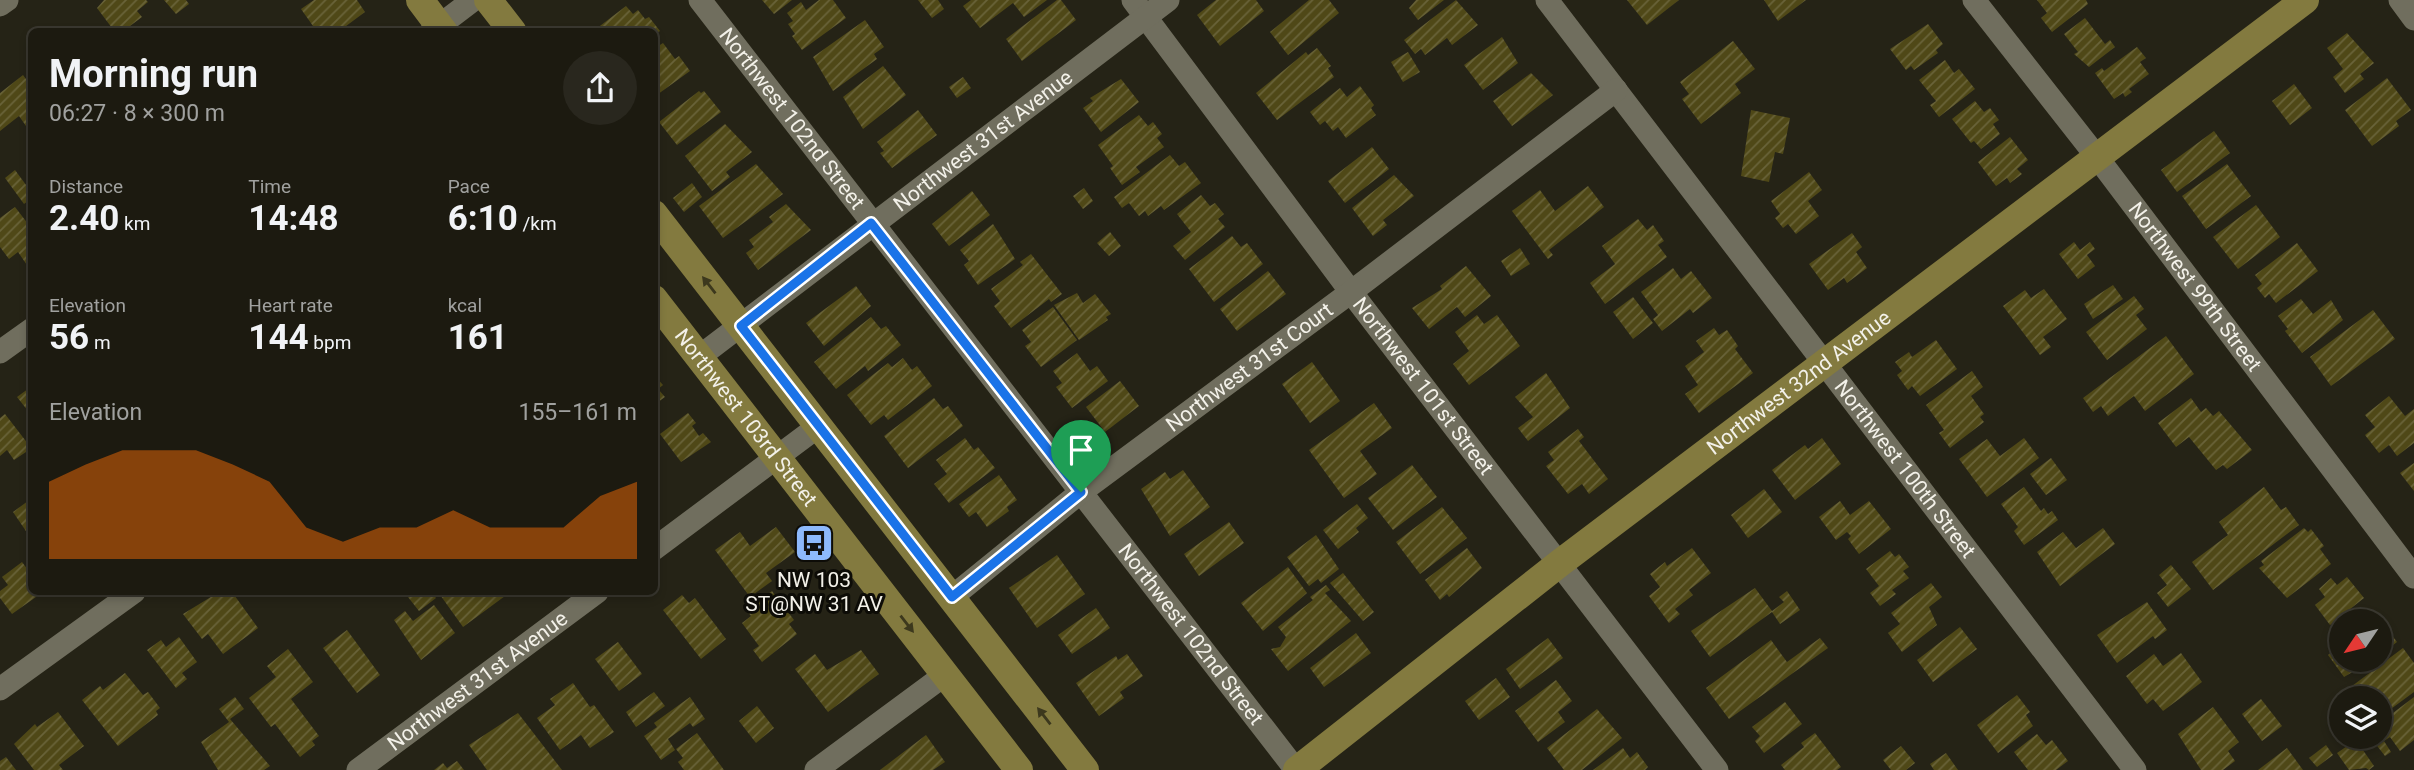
<!DOCTYPE html>
<html lang="en">
<head>
<meta charset="utf-8">
<style>
  body { margin:0; font-family:Roboto,sans-serif; background:#29271e; color:#f1f3f6; height:100vh; display:flex; flex-direction:column; font-size:26px; white-space:nowrap }
  * { box-sizing:border-box; margin:0 }
  p { font-size:23px; color:#a0a19f }
  .icon { flex:none; width:38px; height:38px; fill:none; stroke:currentColor; stroke-width:2; stroke-linecap:round; stroke-linejoin:round }
  .map { position:relative; flex:1; overflow:hidden }
  .details { position:absolute; left:28px; top:28px; width:630px; height:567px; display:flex; flex-direction:column; background:#1c1a10; border-radius:10px; box-shadow:0 4px 10px #0003,0 0 0 2px #3a3830 }
  .details>* { flex:none }
  .needle { width:46px; rotate:235deg }
  .fabs { position:absolute; left:2329px; top:609px; display:grid; gap:14px }
  .fabs a { display:grid; place-items:center; width:63px; height:63px; border-radius:50%; background:#1c1a10; box-shadow:0 4px 10px #0003,0 0 0 2px #3a3830; font-size:35px }
  .pin { position:absolute; display:grid; place-items:center; width:60px; height:60px; color:#fff; margin:-72px -30px; border-radius:50% 50% 50% 0; rotate:-45deg; box-shadow:0 0 7px #0007 }
  .pin .icon { rotate:45deg }
  .round { display:grid; place-items:center; flex:none; width:74px; height:74px; border-radius:37px; background:#29271e }
  .overview { display:flex; align-items:center; justify-content:space-between; height:119px; padding:0 21px }
  h1 { font-size:38px; font-weight:700; line-height:52px }
  .stats { display:grid; grid-template-columns:repeat(3,1fr); gap:10px; height:119px; padding:7px 21px }
  .stats div { display:grid; align-content:center }
  .stats b { font-size:35px; font-weight:700 }
  .stats small { font-size:19px; font-weight:400 }
  .stats p { font-size:19px }
  .chart { height:196px; padding:14px 21px }
  .chart p { display:flex; justify-content:space-between }
  .chart svg { width:100%; height:126px; margin-top:7px; fill:#b45309; opacity:.7 }
  .map>svg:first-child { display:block }
</style>
</head>
<body>
<div class="map">
<svg width="2414" height="770" viewBox="0 0 2414 770">
  <defs>
    <pattern id="building-hatch" width="6" height="6" patternUnits="userSpaceOnUse" patternTransform="scale(1.75)"><rect width="6" height="6" fill="#4f4817"/><path d="M-1 1l2-2M0 6l6-6M5 7l2-2" fill="none" stroke="#696339"/></pattern>
  </defs>
  <rect width="100%" height="100%" fill="#252316"/>
  <g fill="url(#building-hatch)">
    <path d="M104,0H146L148,2L137,11L142,17L130,26L132,32H107L112,28L97,8Z"/>
    <path d="M164,0H186L189,4L176,14Z"/>
    <path d="M314,0H357L365,12L338,32H306L313,26L301,9Z"/>
    <path d="M762,0H792L774,14Z"/>
    <path d="M819,0H833L846,18L802,50L792,36L795,34L788,24L793,21L787,13L801,2L806,10Z"/>
    <path d="M918,0H938L944,9L932,18Z"/>
    <path d="M971,0H1047L1024,17L1013,3L980,28L963,6Z"/>
    <path d="M1057,0H1061L1076,20L1022,61L1006,39Z"/>
    <path d="M1216,0H1256L1264,11L1220,46L1197,15Z"/>
    <path d="M1309,0H1329L1339,13L1288,55L1270,32Z"/>
    <path d="M1416,0H1444L1418,20L1409,8Z"/>
    <path d="M1456,0L1478,25L1452,45L1447,38L1425,55L1421,49L1415,54L1404,40Z"/>
    <path d="M1627,0H1679L1647,25Z"/>
    <path d="M1764,0H1806L1778,21Z"/>
    <path d="M2037,0H2086L2088,4L2052,32L2041,18L2047,13Z"/>
    <path d="M626,6L633,14L638,10L645,19L649,17L660,31L654,35V32H592Z"/>
    <path d="M2085,18L2105,44L2110,40L2115,47L2089,67L2074,54L2078,52L2064,34Z"/>
    <path d="M865,20L884,47L874,54L877,59L833,91L813,57Z"/>
    <path d="M1928,24L1943,44L1936,50L1938,53L1914,70L1911,66L1906,70L1890,49Z"/>
    <path d="M2347,33L2374,63L2360,74L2364,79L2345,93L2333,77L2343,69L2327,48Z"/>
    <path d="M1502,37L1518,63L1483,90L1464,65Z"/>
    <path d="M1733,41L1755,69L1735,84L1741,93L1701,124L1682,99L1689,94L1680,82Z"/>
    <path d="M663,43L675,59L679,56L690,71L654,97V49Z"/>
    <path d="M2137,47L2146,58L2140,62L2149,74L2129,89L2132,92L2125,97L2123,93L2114,99L2095,73L2102,68L2104,71Z"/>
    <path d="M1317,48L1331,66L1328,68L1334,77L1277,120L1256,93L1306,52L1308,55Z"/>
    <path d="M1408,52L1420,72L1403,82L1391,62Z"/>
    <path d="M1945,60L1954,73L1959,69L1975,89L1939,117L1930,105L1936,101L1919,80Z"/>
    <path d="M883,66L906,95L863,129L843,97Z"/>
    <path d="M1531,73L1553,95L1512,126L1493,101Z"/>
    <path d="M23,75L32,87V123L26,126L19,116L0,131V93Z"/>
    <path d="M963,77L971,88L957,98L949,87Z"/>
    <path d="M2387,78L2411,110L2396,121L2399,126L2372,146L2345,110Z"/>
    <path d="M1121,79L1139,102L1101,132L1083,108L1093,101L1090,98Z"/>
    <path d="M2294,84L2312,108L2290,125L2272,101Z"/>
    <path d="M1360,86L1374,105L1371,108L1376,115L1346,138L1338,127L1333,131L1325,121L1320,125L1310,112L1340,88L1347,97Z"/>
    <path d="M699,91L701,93L704,91L721,112L677,145L659,122Z"/>
    <path d="M1975,101L1984,112L1990,108L1999,120L1993,124L2000,134L1981,149L1974,141L1971,143L1952,119Z"/>
    <path d="M918,110L937,135L892,168L880,153L884,151L877,142Z"/>
    <path d="M1751,110L1790,118L1783,154L1775,152L1769,182L1741,176Z"/>
    <path d="M1139,115L1148,126L1153,122L1162,134L1157,138L1164,147L1136,167L1140,172L1122,185L1110,168L1113,166L1098,145Z"/>
    <path d="M725,124L752,152L726,172L730,177L712,191L685,156Z"/>
    <path d="M2214,131L2230,153L2177,192L2161,170Z"/>
    <path d="M2010,137L2028,160L2017,169L2022,174L2010,183L2007,178L1996,186L1978,162Z"/>
    <path d="M1372,147L1389,169L1345,203L1328,181Z"/>
    <path d="M1170,155L1179,166L1185,162L1201,183L1164,210L1161,206L1148,216L1145,211L1139,216L1129,203L1122,208L1114,197Z"/>
    <path d="M756,164L783,194L723,238L699,206Z"/>
    <path d="M2227,164L2251,196L2206,229L2182,196Z"/>
    <path d="M15,170L32,193V198L24,204L5,178Z"/>
    <path d="M1809,172L1822,190L1808,201L1819,216L1796,234L1788,224L1783,228L1775,218L1780,214L1771,201Z"/>
    <path d="M1394,175L1414,196L1383,220L1387,225L1373,236L1352,208Z"/>
    <path d="M692,183L702,197L684,212L673,198Z"/>
    <path d="M1588,186L1604,207L1549,250L1553,255L1548,259L1512,211L1540,190L1555,211Z"/>
    <path d="M1084,188L1093,201L1083,209L1073,196Z"/>
    <path d="M972,191L990,215L949,246L932,224Z"/>
    <path d="M1201,195L1210,206L1215,203L1224,214L1218,219L1225,227L1185,260L1173,246L1191,232L1177,214Z"/>
    <path d="M786,204L811,230L758,270L746,253L754,247L749,240L773,222L769,217Z"/>
    <path d="M2256,205L2280,237L2238,269L2213,237Z"/>
    <path d="M15,207L32,229V266L29,268L18,252L9,259L0,247V218Z"/>
    <path d="M1638,219L1647,230L1653,225L1664,241L1658,245L1667,257L1605,304L1590,283L1615,264L1602,246Z"/>
    <path d="M993,224L1015,259L978,285L964,265L969,261L960,250Z"/>
    <path d="M1110,232L1121,246L1109,256L1097,243Z"/>
    <path d="M1852,233L1862,247L1856,252L1867,268L1847,283L1844,278L1828,290L1809,264Z"/>
    <path d="M1232,236L1241,247L1247,243L1263,264L1214,302L1189,269Z"/>
    <path d="M2074,242L2080,250L2090,242L2095,249L2087,255L2095,266L2078,279L2059,254Z"/>
    <path d="M2297,243L2318,271L2276,303L2269,294L2265,298L2257,288L2262,284L2255,275Z"/>
    <path d="M1520,248L1530,264L1511,276L1501,261Z"/>
    <path d="M1031,254L1062,294L1051,302L1049,299L1011,328L994,306L1000,301L991,289L1023,265L1020,262Z"/>
    <path d="M1466,266L1491,296L1465,317L1457,307L1429,329L1412,308L1442,289L1440,286Z"/>
    <path d="M1673,268L1681,279L1691,271L1712,298L1693,313L1690,309L1662,331L1653,319L1658,315L1641,292Z"/>
    <path d="M1268,271L1286,294L1237,331L1220,309Z"/>
    <path d="M2113,285L2123,299L2093,319L2084,304Z"/>
    <path d="M856,286L871,306L824,346L806,323Z"/>
    <path d="M2044,289L2067,319L2043,337L2051,347L2040,355L2003,306L2025,290L2031,298Z"/>
    <path d="M1077,293L1083,303L1095,294L1111,314L1106,317L1108,320L1079,340L1054,305Z"/>
    <path d="M2134,296L2144,309L2136,315L2147,329L2107,360L2086,332Z"/>
    <path d="M1633,297L1653,323L1633,339L1613,312Z"/>
    <path d="M2301,299L2313,314L2331,300L2343,320L2302,353L2285,331L2288,329L2278,316Z"/>
    <path d="M1053,307L1077,340L1041,367L1025,346L1031,342L1022,330Z"/>
    <path d="M2373,310L2395,339L2331,386L2310,357Z"/>
    <path d="M1477,315L1484,324L1497,315L1520,346L1469,385L1453,364L1469,351L1455,332Z"/>
    <path d="M871,317L881,329L886,326L901,345L868,371L865,366L836,389L814,362Z"/>
    <path d="M1714,328L1719,335L1727,330L1738,346L1735,349L1753,373L1699,413L1685,394L1698,385L1685,366L1704,352L1696,341Z"/>
    <path d="M2166,336L2194,374L2145,411L2134,396L2108,416L2101,406L2093,412L2083,398Z"/>
    <path d="M1936,340L1957,369L1920,396L1912,386L1908,390L1897,375L1902,371L1895,362L1909,352L1912,357Z"/>
    <path d="M1077,353L1090,371L1097,366L1108,381L1072,408L1056,387L1062,383L1053,371Z"/>
    <path d="M903,358L912,370L917,366L932,386L888,420L884,415L871,425L847,395L888,363L892,367Z"/>
    <path d="M1312,362L1340,401L1310,423L1282,384Z"/>
    <path d="M1972,371L1983,387L1971,396L1984,414L1980,417L1984,422L1950,448L1939,433L1944,430L1926,405Z"/>
    <path d="M1546,373L1570,408L1528,441L1518,428L1533,417L1515,397Z"/>
    <path d="M654,375L663,385L658,389L665,397L654,405Z"/>
    <path d="M1120,381L1139,406L1105,432L1086,407Z"/>
    <path d="M32,386V416L17,397Z"/>
    <path d="M2389,396L2405,416L2414,409V443L2397,456L2389,445L2379,453L2365,435L2375,427L2365,415Z"/>
    <path d="M934,398L943,409L948,406L963,426L908,468L884,436Z"/>
    <path d="M2191,398L2201,412L2206,408L2213,416L2219,411L2252,450L2227,469L2223,465L2216,470L2189,437L2176,447L2158,423Z"/>
    <path d="M1374,403L1392,428L1360,451L1377,474L1344,498L1309,450Z"/>
    <path d="M688,413L696,423L692,426L699,436L703,433L711,442L681,462L660,434Z"/>
    <path d="M5,414L32,449V453L29,450L14,460L7,450L0,456V418Z"/>
    <path d="M1578,429L1584,437L1579,441L1608,479L1589,494L1582,484L1568,494L1546,466L1554,460L1548,452Z"/>
    <path d="M965,438L974,450L978,447L995,468L949,503L934,484L947,474L936,460Z"/>
    <path d="M1822,438L1841,464L1795,500L1772,470L1805,445L1808,449Z"/>
    <path d="M2024,438L2039,458L1987,497L1959,459L1987,439L2000,456Z"/>
    <path d="M2051,458L2067,480L2046,495L2030,474Z"/>
    <path d="M2414,463V491L2400,473Z"/>
    <path d="M1412,465L1437,497L1393,530L1368,498Z"/>
    <path d="M1183,470L1210,507L1170,536L1141,489L1165,472L1170,479Z"/>
    <path d="M999,475L1017,500L1007,507L1009,511L987,527L976,512L969,517L959,504Z"/>
    <path d="M2024,487L2041,511L2044,508L2048,514L2052,511L2058,520L2024,545L2014,531L2018,527L2001,504Z"/>
    <path d="M2264,487L2281,510L2286,507L2299,525L2213,590L2192,562L2228,535L2219,522Z"/>
    <path d="M1764,489L1782,512L1748,538L1731,515Z"/>
    <path d="M28,501L32,506V540L13,512Z"/>
    <path d="M1840,501L1850,515L1869,501L1891,529L1859,554L1848,539L1851,536L1847,532L1836,540L1819,517Z"/>
    <path d="M1357,504L1368,518L1356,528L1359,532L1338,549L1323,530Z"/>
    <path d="M1442,507L1467,538L1420,574L1396,542Z"/>
    <path d="M1229,522L1244,543L1199,576L1184,554Z"/>
    <path d="M776,527L795,552L766,573L772,581L750,597L715,550L740,532L750,546Z"/>
    <path d="M2103,528L2115,544L2060,586L2037,552L2063,532L2076,548Z"/>
    <path d="M2304,528L2308,532L2311,529L2324,546L2320,549L2331,564L2287,598L2259,568L2264,565L2261,561Z"/>
    <path d="M1316,535L1339,569L1321,583L1318,579L1309,586L1287,557Z"/>
    <path d="M1467,548L1482,568L1449,597L1447,594L1440,600L1425,580Z"/>
    <path d="M1692,548L1711,573L1689,590L1693,595L1675,609L1680,614L1669,623L1649,596L1660,587L1650,574L1665,562L1667,566Z"/>
    <path d="M1890,551L1895,557L1899,554L1909,567L1903,571L1909,578L1892,590L1896,594L1880,606L1870,593L1879,586L1866,569Z"/>
    <path d="M1057,555L1085,594L1037,628L1009,588Z"/>
    <path d="M22,562L28,570L32,567V592H43L12,614L0,598V591L8,585L2,577Z"/>
    <path d="M2171,565L2191,589L2168,607L2157,593L2167,585L2159,575Z"/>
    <path d="M1288,567L1307,593L1263,631L1241,603Z"/>
    <path d="M1343,573L1374,612L1363,621L1330,583Z"/>
    <path d="M2347,577L2364,598L2330,625L2315,605L2325,597L2319,589L2331,578L2337,585Z"/>
    <path d="M1931,583L1942,597L1929,607L1937,625L1902,652L1888,633L1900,624L1891,613Z"/>
    <path d="M1326,585L1330,590L1325,593L1351,621L1288,671L1271,649L1280,647L1286,637L1278,627L1313,600L1310,597Z"/>
    <path d="M1755,588L1772,611L1784,602L1779,597L1787,591L1800,610L1780,624L1772,612L1710,657L1691,631Z"/>
    <path d="M772,591L794,620L789,624L797,634L762,662L753,650L759,646L742,623L751,616L746,610Z"/>
    <path d="M219,592L223,596L232,592L258,628L223,654L208,634L202,639L183,614Z"/>
    <path d="M404,592H431L436,598L419,611Z"/>
    <path d="M438,592H502L505,596L463,627Z"/>
    <path d="M682,595L689,603L695,598L726,639L701,659L663,610Z"/>
    <path d="M2147,602L2167,630L2155,639L2153,636L2117,663L2097,635Z"/>
    <path d="M434,605L455,633L421,660L394,620L405,611L413,621Z"/>
    <path d="M1096,608L1110,628L1072,654L1058,635Z"/>
    <path d="M2382,622L2397,642L2380,655V624Z"/>
    <path d="M1960,627L1977,649L1933,682L1917,660Z"/>
    <path d="M347,630L380,675L357,693L323,648Z"/>
    <path d="M1356,633L1371,653L1324,687L1310,668Z"/>
    <path d="M179,637L197,662L182,673L187,679L176,688L147,650L161,640L166,647Z"/>
    <path d="M1548,638L1563,658L1520,689L1506,669Z"/>
    <path d="M1820,638L1828,648L1729,719L1706,688L1771,640L1787,662Z"/>
    <path d="M618,642L642,674L619,691L595,659Z"/>
    <path d="M2342,644V660H2373L2344,677L2328,655Z"/>
    <path d="M2403,648L2414,663V692L2380,717V698H2362L2352,686Z"/>
    <path d="M288,649L313,682L291,699L319,736L312,741L315,745L300,757L275,724L271,727L249,698L276,677L267,666Z"/>
    <path d="M861,650L879,674L828,712L795,669L815,654L827,670Z"/>
    <path d="M2181,653L2202,682L2163,711L2153,699L2147,704L2126,676L2154,654L2163,666Z"/>
    <path d="M1127,654L1143,676L1120,692L1124,698L1099,716L1076,683L1116,656L1118,660Z"/>
    <path d="M125,673L143,695L148,692L160,708L156,711L158,715L118,746L82,700L100,686L103,690Z"/>
    <path d="M1496,678L1510,697L1479,720L1465,701Z"/>
    <path d="M1556,680L1572,701L1558,712L1565,722L1538,742L1515,711Z"/>
    <path d="M573,683L590,707L594,705L614,732L590,748L581,735L560,750L537,718L555,705L550,699Z"/>
    <path d="M654,692L665,706L636,727L626,712Z"/>
    <path d="M2017,695L2030,712L2026,715L2033,726L1998,753L1977,725Z"/>
    <path d="M235,697L244,709L230,719L270,766L264,770H218L201,742L229,722L219,709Z"/>
    <path d="M690,697L705,719L693,727L690,723L668,739L675,750L661,760L644,736L657,727L654,723Z"/>
    <path d="M2414,697V740L2400,751L2390,737L2384,741L2391,752L2385,756L2374,742L2384,727L2381,722Z"/>
    <path d="M2261,699L2282,726L2262,741L2242,714Z"/>
    <path d="M1785,702L1802,724L1764,753L1755,741L1760,736L1752,727Z"/>
    <path d="M757,706L774,728L756,743L739,721Z"/>
    <path d="M2213,707L2239,742L2228,751L2235,761L2223,770H2201L2178,734Z"/>
    <path d="M1597,709L1622,738L1582,770H1564L1547,748Z"/>
    <path d="M58,712L84,746L59,765L63,770H34L14,744L35,724L37,727Z"/>
    <path d="M518,713L562,770H487L469,745Z"/>
    <path d="M697,733L724,770H684L678,762L683,758L676,749Z"/>
    <path d="M1815,733L1841,767L1837,770H1785L1781,765L1804,747L1801,743Z"/>
    <path d="M2037,734L2046,745L2052,740L2068,761L2056,770H2028L2014,752Z"/>
    <path d="M926,735L945,762L933,770H880Z"/>
    <path d="M2356,740L2374,766L2369,770L2366,768L2349,770L2337,753Z"/>
    <path d="M2326,745L2333,755L2317,767L2309,758Z"/>
    <path d="M1901,746L1915,763L1906,770H1891L1883,760Z"/>
    <path d="M1623,748L1630,758L1637,752L1648,767L1645,770H1593Z"/>
    <path d="M2287,748L2303,770H2258Z"/>
    <path d="M1946,753L1958,770H1934L1930,764Z"/>
    <path d="M6,757L16,770H0V761Z"/>
    <path d="M457,761L464,770H434L443,763L447,768Z"/>
  </g>
  <g fill="none" stroke-linecap="round" stroke-linejoin="round">
    <g stroke="#706e5e" stroke-width="23">
      <path id="s1" d="M700,0L1296,770"/>
      <path id="s2" d="M1133,0L1351,292L1717,770"/>
      <path id="s3" d="M1547,0L2135,770"/>
      <path id="s4" d="M1974,0L2097,157L2414,577"/>
      <path d="M2400,0L2414,19"/>
      <path d="M0,5L7,0"/>
      <path d="M431,32L473,0"/>
      <path d="M0,352L32,329"/>
      <path id="s5" d="M699,357L1168,0"/>
      <path d="M654,549L820,425"/>
      <path id="s6" d="M952,597L1081,492L1351,292L1616,90"/>
      <path d="M0,689L134,592"/>
      <path id="s7" d="M358,770L597,592"/>
      <path d="M816,770L946,674"/>
    </g>
    <g stroke="#837a3f" stroke-width="28">
      <path d="M420,0L444,32"/>
      <path d="M488,0L513,32"/>
      <path d="M654,214L1085,770"/>
      <path id="s8" d="M654,299L1019,770"/>
      <path id="s9" d="M1297,770L1560,563L2305,0"/>
    </g>
  </g>
  <defs><path id="oneway-solid" d="M-6-.8H1V-3.2L6.5 0L1 3.2V.8H-6Z" transform="scale(1.75)"/></defs>
  <g fill="#3c381d">
    <use href="#oneway-solid" transform="translate(709 285) rotate(-128)"/>
    <use href="#oneway-solid" transform="translate(907 624) rotate(52)"/>
    <use href="#oneway-solid" transform="translate(1044 716) rotate(-128)"/>
  </g>
  <g fill="none" stroke-linecap="round" stroke-linejoin="round">
    <g stroke="#fff" stroke-width="14">
      <path id="route" d="M871,223L1081,492L952,597L741,326Z"/>
    </g>
    <use href="#route" stroke="#1a73e8" stroke-width="9"/>
  </g>
  <defs>
    <g id="bus-square" transform="scale(2.0125)"><rect x="-9" y="-9" width="18" height="18" rx="4" fill="#8db9fc" stroke="#0d0c07"/><path d="M-5-6H5V4H4V6H2V4H-2V6H-4V4H-5ZM-3.5-4V0h7V-4ZM-3.5 1.2v1.5H-2V1.2ZM2 1.2v1.5H3.5V1.2Z" fill="#111"/></g>
  </defs>
  <g fill-rule="evenodd">
    <use href="#bus-square" x="814" y="543"/>
  </g>
  <g text-anchor="middle" dominant-baseline="central" stroke-width="6" stroke-linejoin="round" paint-order="stroke">
    <g font-size="21" fill="#f3f1e9" stroke="#0d0c07">
      <text stroke="none"><textPath href="#s1" startOffset="150">Northwest 102nd Street</textPath></text>
      <text stroke="none"><textPath href="#s5" startOffset="357">Northwest 31st Avenue</textPath></text>
      <text stroke="none"><textPath href="#s4" startOffset="362">Northwest 99th Street</textPath></text>
      <text stroke="none"><textPath href="#s6" startOffset="376">Northwest 31st Court</textPath></text>
      <text stroke="none"><textPath href="#s9" startOffset="634">Northwest 32nd Avenue</textPath></text>
      <text stroke="none"><textPath href="#s2" startOffset="483">Northwest 101st Street</textPath></text>
      <text stroke="none"><textPath href="#s8" startOffset="150">Northwest 103rd Street</textPath></text>
      <text stroke="none"><textPath href="#s3" startOffset="590">Northwest 100th Street</textPath></text>
      <text stroke="none"><textPath href="#s1" startOffset="802">Northwest 102nd Street</textPath></text>
      <text stroke="none"><textPath href="#s7" startOffset="149">Northwest 31st Avenue</textPath></text>
    </g>
    <g font-size="21" fill="#f3f1e9" stroke="#0d0c07">
      <text x="814" y="580">NW 103<tspan x="814" dy="24">ST@NW 31 AV</tspan></text>
    </g>
  </g>
</svg>
<div class="fabs">
<a><svg class="needle" viewBox="-14 -14 28 28"><path d="M0-13l5 13h-10z" fill="#e53935"/><path d="M0 13l5-13h-10z" fill="#a0a19f"/></svg></a>
<a><svg class="icon" aria-label="layers" viewBox="0 0 24 24"><path d="M12 4l9 5-9 5-9-5zM3 14l9 5 9-5"/></svg></a>
</div>
<div class="pin" style="left:1081px;top:492px;background:#1e9e55"><svg class="icon" aria-label="arrive" viewBox="0 0 24 24"><path d="M6 21V4h12l-3 4 3 4H6"/></svg></div>
<section class="details">
<div class="overview"><div><h1>Morning run</h1><p>06:27 · 8 × 300 m</p></div><a class="round"><svg class="icon" aria-label="share" viewBox="0 0 24 24"><path d="M12 15V3M7 8l5-5 5 5M5 13v7h14v-7"/></svg></a></div>
<div class="stats">
<div><p>Distance</p><b>2.40<small> km</small></b></div>
<div><p>Time</p><b>14:48</b></div>
<div><p>Pace</p><b>6:10<small> /km</small></b></div>
</div>
<div class="stats">
<div><p>Elevation</p><b>56<small> m</small></b></div>
<div><p>Heart rate</p><b>144<small> bpm</small></b></div>
<div><p>kcal</p><b>161</b></div>
</div>
<div class="chart"><p><span>Elevation</span>155–161 m</p>
<svg viewBox="0 0 160 44" preserveAspectRatio="none"><path d="M0 44V17L10 11L20 6L30 6L40 6L50 11L60 17L70 33L80 38L90 33L100 33L110 27L120 33L130 33L140 33L150 22L160 17V44z"/></svg>
</div>
</section>
</div>
</body>
</html>
